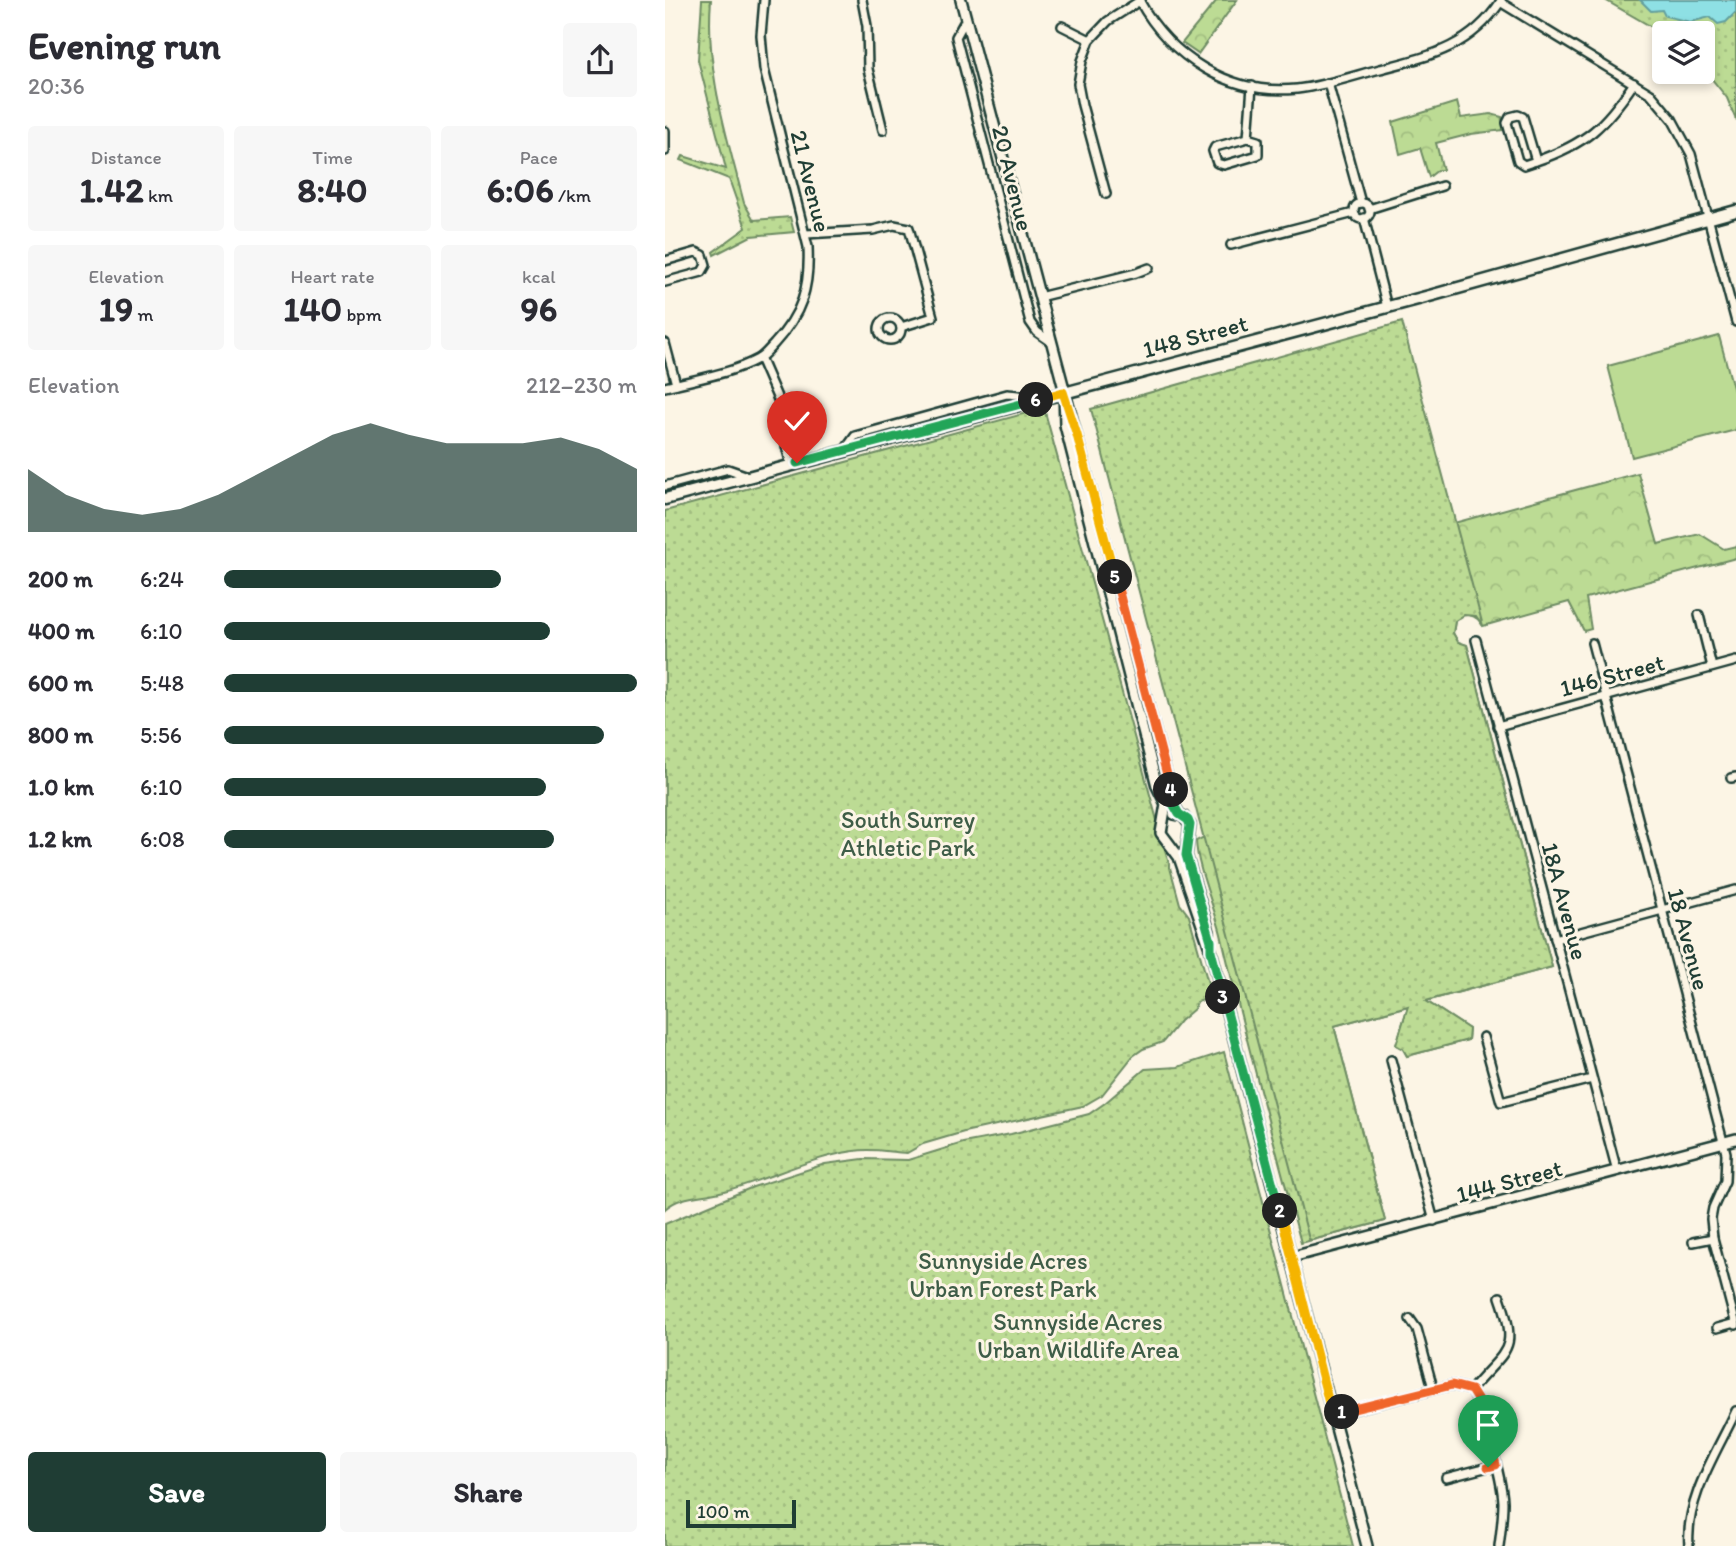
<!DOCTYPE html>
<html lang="en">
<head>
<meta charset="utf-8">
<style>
  body { margin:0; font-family:Itim,sans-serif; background:#f7f7f7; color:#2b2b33; height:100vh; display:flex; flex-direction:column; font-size:26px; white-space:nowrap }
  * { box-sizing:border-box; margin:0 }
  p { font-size:23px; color:#7c7c81 }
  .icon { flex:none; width:38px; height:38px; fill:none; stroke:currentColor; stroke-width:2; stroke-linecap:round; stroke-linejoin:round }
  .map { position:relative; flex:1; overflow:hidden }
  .details { display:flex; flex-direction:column; background:#fff; width:665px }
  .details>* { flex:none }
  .buttons { position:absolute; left:987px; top:21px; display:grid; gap:14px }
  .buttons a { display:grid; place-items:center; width:63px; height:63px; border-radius:7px; background:#fff; box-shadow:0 4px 10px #0003; font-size:35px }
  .scale { position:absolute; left:21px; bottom:18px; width:110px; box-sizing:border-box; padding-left:7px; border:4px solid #1f3d34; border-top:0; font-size:19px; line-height:24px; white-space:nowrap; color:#1f3d34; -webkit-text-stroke:5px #fcf5e5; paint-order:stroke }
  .pin { position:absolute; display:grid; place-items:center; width:60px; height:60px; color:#fff; margin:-72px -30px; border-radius:50% 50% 50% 0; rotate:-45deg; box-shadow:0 0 7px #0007 }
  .pin .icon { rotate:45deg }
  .km { position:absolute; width:35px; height:35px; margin:-18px; border-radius:50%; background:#222; color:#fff; font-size:19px; line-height:35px; text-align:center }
  .round { display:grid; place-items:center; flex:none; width:74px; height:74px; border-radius:7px; background:#f7f7f7 }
  .head { display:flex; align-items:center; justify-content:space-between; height:119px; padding:0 28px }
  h1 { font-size:38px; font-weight:700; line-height:52px }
  .metrics { display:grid; grid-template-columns:repeat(3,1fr); gap:10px; height:119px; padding:7px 28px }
  .metrics div { display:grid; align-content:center; border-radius:7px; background:#f7f7f7; text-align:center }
  .metrics b { font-size:35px; font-weight:700 }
  .metrics small { font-size:19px; font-weight:400 }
  .metrics p { font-size:19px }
  .chart { height:196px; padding:14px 28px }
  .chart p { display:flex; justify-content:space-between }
  .chart svg { width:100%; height:126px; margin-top:7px; fill:#1f3d34; opacity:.7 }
  .button { display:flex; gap:14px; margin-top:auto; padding:14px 28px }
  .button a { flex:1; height:80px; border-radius:7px; background:#1f3d34; color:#fff; font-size:28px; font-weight:700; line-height:80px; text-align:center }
  .button a+a { background:#f7f7f7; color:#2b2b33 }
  ul { padding:0 28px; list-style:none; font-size:23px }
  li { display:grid; grid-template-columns:112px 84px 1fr; align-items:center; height:52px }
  li i { height:18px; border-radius:9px; background:#1f3d34 }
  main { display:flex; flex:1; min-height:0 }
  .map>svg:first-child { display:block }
</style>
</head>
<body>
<main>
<section class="details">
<div class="head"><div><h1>Evening run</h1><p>20:36</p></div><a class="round"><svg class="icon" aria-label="share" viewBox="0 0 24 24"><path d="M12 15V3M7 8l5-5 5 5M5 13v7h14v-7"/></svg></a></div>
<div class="metrics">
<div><p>Distance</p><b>1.42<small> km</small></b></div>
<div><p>Time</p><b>8:40</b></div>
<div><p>Pace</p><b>6:06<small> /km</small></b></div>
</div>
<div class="metrics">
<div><p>Elevation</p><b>19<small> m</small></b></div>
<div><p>Heart rate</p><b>140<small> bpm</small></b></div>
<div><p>kcal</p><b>96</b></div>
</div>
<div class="chart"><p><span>Elevation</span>212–230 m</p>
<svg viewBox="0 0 160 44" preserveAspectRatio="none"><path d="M0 44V22L10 31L20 36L30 38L40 36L50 31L60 24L70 17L80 10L90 6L100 10L110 13L120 13L130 13L140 11L150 15L160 22V44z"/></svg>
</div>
<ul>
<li><b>200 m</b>6:24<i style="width:67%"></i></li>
<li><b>400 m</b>6:10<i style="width:79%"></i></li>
<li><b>600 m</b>5:48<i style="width:100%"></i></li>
<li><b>800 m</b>5:56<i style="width:92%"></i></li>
<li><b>1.0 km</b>6:10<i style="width:78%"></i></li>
<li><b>1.2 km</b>6:08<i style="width:80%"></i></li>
</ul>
<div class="button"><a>Save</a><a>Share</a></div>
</section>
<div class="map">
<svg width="1071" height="1546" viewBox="0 0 1071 1546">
  <defs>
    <pattern id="forest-crowns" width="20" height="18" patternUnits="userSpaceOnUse" patternTransform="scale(1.75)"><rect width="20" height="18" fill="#bcdb94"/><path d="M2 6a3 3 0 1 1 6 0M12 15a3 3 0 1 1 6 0" fill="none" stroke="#a1bd80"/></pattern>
    <pattern id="park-dots" width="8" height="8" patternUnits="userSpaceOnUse" patternTransform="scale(1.75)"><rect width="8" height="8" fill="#bcdb94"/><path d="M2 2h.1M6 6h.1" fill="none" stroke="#a1bd80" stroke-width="1.8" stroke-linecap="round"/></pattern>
  </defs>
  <rect width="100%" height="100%" fill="#fcf5e5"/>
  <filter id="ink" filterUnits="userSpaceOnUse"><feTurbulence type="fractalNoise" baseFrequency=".0143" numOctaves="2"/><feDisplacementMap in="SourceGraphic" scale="14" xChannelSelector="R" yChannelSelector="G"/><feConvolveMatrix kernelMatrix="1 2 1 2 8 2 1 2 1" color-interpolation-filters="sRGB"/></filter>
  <g filter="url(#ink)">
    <path fill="#bcdb94" stroke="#6e8c64" stroke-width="2" d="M1054,336L1071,399V430L967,457L943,366Z"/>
    <g fill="url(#forest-crowns)" stroke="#6e8c64" stroke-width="2">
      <path d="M552,0H572L533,54L517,43Z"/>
      <path d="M792,102L796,118L826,114L837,117L839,130L806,134L771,143L778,170H773L764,177L755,148L735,154L728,122Z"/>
      <path d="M973,473L993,544L1035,534L1059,549L1071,546V558L921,598L926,629L919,631L904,602L818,626C811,614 800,611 790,621L788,633L793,642L802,645L887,967L761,1001L804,1029L803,1040L742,1056L738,1049L731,1045L743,1006L669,1026L720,1221L636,1243C608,1140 580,1037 556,934C549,906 532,867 531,841L547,833L790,802L778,526Z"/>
    </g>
    <g fill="url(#park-dots)" stroke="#6e8c64" stroke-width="2">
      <path d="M37,0H46C40,70 62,136 79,203L89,220L125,217L129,232L86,236L49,255L48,252L81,228L64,179L16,160L18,156L61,169L33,60Z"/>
      <path d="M940,0H1071V120L1062,98L1038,68V33L999,34Z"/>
      <path d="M737,322L818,626L811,616L799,615L790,621L788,633L793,642L802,645L887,967L761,1001L804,1029L803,1040L742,1056L738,1049L731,1045L743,1006L669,1026L720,1221L647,1240L644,1239L426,409Z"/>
      <path d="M369,411L380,412L515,904L524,916L547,997L532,1002L529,1009L515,1021L498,1042L478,1049L468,1056L437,1095L418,1106L299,1132L258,1144L242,1153C223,1152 208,1148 189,1151C142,1158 100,1181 55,1192C36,1197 15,1195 0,1209V511Z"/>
      <path d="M559,1052L688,1546H0V1224L88,1187L160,1164L198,1159L243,1160L298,1143L346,1134L424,1114L440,1103L480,1069L513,1067Z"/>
    </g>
    <path fill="#8ee0e4" stroke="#629f9e" stroke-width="2" d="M975,0H1071V12L1061,22L1053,24L1045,17L1025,22L1000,16L997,10L986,11Z"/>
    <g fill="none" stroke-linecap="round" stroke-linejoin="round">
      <g stroke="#1f3d34" stroke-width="12">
        <g id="minor">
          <path d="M197,0L202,26L203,69L218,130"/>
          <path d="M474,0C505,57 565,96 632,89C660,86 688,76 715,69C766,56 806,47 836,1"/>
          <path d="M835,2L986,94L1007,119L1026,154L1071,322"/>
          <path d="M301,19L291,37L365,322L372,332L385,341"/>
          <path d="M397,26L425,40"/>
          <path d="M663,83L696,203"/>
          <path d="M853,115L858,117L871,161L859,165L853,161L842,123L845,117Z"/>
          <path d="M0,131V151"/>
          <path d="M583,138L593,141V155L559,165L552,163L548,151L550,147L583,138L587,86"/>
          <path d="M871,161C921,144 940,126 969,83"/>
          <path d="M441,194L417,105L413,84L417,61L425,40L443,21L476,0"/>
          <circle cx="697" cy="211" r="8"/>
          <path d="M704,209L777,186"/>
          <path d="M699,218L722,307"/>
          <path d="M141,234L208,230L229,225L244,228L268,317L236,327"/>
          <path d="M566,245L689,213"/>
          <path d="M0,261L31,252L38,255L41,265L37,272L0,282"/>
          <path d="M374,297L471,273L484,268"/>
          <circle cx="225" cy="329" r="11"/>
          <path d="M0,343L11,384"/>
          <path d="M95,358L115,404L125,416L138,462"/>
          <path d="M0,387C30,379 65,374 93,359C99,356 104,349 109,344C137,314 145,288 143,247L99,69L96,35L99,0"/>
          <path d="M115,404L114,419L126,465"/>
          <path d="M179,451L190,436L342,394L354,395L363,402"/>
          <path d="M0,486L63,469L83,476"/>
          <path d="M1034,615L1047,667"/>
          <path d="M811,640L952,1171"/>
          <path d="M927,643L1061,1153L1060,1181L1048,1208L1046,1219L1048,1238L1071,1325"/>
          <path d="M833,726L1071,661"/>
          <path d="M1066,778L1071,777"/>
          <path d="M890,939L1071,890"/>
          <path d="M818,1037L836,1102L927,1079"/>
          <path d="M726,1060L769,1221"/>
          <path d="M1028,1242L1048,1238"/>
          <path d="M745,1319L752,1329L768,1388"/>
          <path d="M1052,1328L1070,1323"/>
          <path d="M806,1390C818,1407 837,1480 838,1502C838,1517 836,1531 834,1546"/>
          <path d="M806,1390C840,1349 855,1353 835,1297"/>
          <path d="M667,1415L787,1385L806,1390"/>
          <path d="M781,1478L831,1465"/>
          <path d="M1024,1546C1020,1499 1052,1452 1071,1411"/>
        </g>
      </g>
      <g stroke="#1f3d34" stroke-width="14">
        <g id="tertiary">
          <path d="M296,0L505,789L507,802L514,814"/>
          <path d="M399,392L400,425L492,786L501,804L496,833L514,857L546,951L702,1546"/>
          <path d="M509,814L518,816L525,825L521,855L544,932"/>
          <path d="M627,1257L1071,1139"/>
        </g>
      </g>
      <g stroke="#1f3d34" stroke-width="15">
        <path id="secondary" d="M0,499L768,295L1071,211"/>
      </g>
      <use href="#minor" stroke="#fcf5e5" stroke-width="7"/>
      <use href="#tertiary" stroke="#fcf5e5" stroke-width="9"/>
      <use href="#secondary" stroke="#fcf5e5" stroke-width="10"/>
    </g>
  </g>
  <g fill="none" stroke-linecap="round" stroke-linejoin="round" filter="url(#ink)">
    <g stroke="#fff" stroke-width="14">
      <path id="split-1" d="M677,1412L787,1385L806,1390L815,1404L831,1465L823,1467"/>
    </g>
    <g stroke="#fff" stroke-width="14">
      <path id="split-2" d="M615,1211L667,1415L677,1412"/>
    </g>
    <g stroke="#fff" stroke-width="14">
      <path id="split-3" d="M558,997L615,1211"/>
    </g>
    <g stroke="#fff" stroke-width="14">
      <path id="split-4" d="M506,790L507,802L514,814L523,820L525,825L521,855L546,941V951L558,997"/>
    </g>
    <g stroke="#fff" stroke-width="14">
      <path id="split-5" d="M450,577L506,790"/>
    </g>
    <g stroke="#fff" stroke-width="14">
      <path id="split-6" d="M371,400L398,392L412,435L450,577"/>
    </g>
    <g stroke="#fff" stroke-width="14">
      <path id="split-7" d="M132,463L371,400"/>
    </g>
    <use href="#split-1" stroke="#f0652b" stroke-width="9"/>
    <use href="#split-2" stroke="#f5b400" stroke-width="9"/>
    <use href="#split-3" stroke="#22a559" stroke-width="9"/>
    <use href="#split-4" stroke="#22a559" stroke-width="9"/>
    <use href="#split-5" stroke="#f0652b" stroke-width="9"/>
    <use href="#split-6" stroke="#f5b400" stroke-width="9"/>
    <use href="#split-7" stroke="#22a559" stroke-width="9"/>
  </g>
  <g text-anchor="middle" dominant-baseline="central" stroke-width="6" stroke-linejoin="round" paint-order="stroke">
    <g font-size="24" fill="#1f3d34" stroke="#fcf5e5">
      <text transform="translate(348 178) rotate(76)">20 Avenue</text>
      <text transform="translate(146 181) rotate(76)">21 Avenue</text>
      <text transform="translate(530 336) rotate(-15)">148 Street</text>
      <text transform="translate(947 675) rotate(-15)">146 Street</text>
      <text transform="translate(900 901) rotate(75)">18A Avenue</text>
      <text transform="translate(1024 939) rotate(75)">18 Avenue</text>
      <text transform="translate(844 1181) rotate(-15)">144 Street</text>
    </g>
    <g font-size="24" fill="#3e5d47" stroke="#fcf5e5">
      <text x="243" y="819">South Surrey<tspan x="243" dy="28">Athletic Park</tspan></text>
      <text x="338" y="1260">Sunnyside Acres<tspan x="338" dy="28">Urban Forest Park</tspan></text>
      <text x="413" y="1321">Sunnyside Acres<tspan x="413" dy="28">Urban Wildlife Area</tspan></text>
    </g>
  </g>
</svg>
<div class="buttons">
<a><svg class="icon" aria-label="layers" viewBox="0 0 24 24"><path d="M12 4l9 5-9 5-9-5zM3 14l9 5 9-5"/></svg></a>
</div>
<div class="scale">100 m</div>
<div class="pin" style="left:823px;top:1467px;background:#1e9e55"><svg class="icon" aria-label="arrive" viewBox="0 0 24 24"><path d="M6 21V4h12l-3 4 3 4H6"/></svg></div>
<div class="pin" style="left:132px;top:463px;background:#d93025"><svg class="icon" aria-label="check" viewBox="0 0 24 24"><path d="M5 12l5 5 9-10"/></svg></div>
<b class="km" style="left:677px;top:1412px">1</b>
<b class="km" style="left:615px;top:1211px">2</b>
<b class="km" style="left:558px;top:997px">3</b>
<b class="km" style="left:506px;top:790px">4</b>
<b class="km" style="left:450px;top:577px">5</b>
<b class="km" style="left:371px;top:400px">6</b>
</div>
</main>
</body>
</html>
